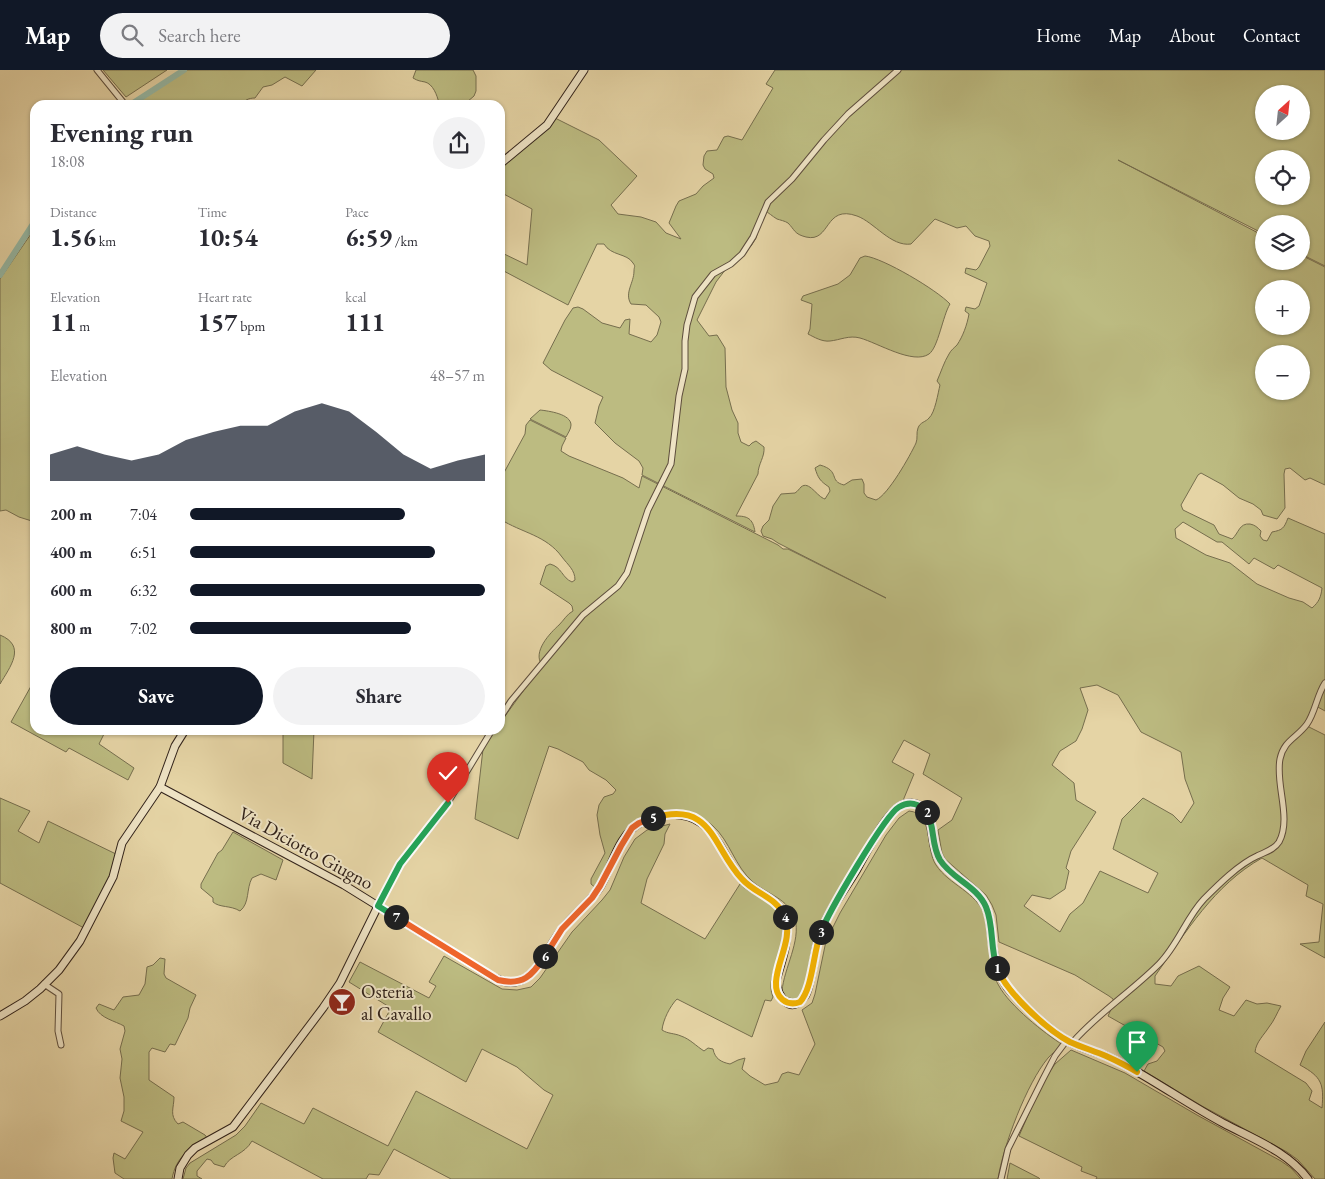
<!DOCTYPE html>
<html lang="en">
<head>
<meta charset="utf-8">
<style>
  body { margin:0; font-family:"EB Garamond",serif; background:#f2f2f3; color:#2b2b33; height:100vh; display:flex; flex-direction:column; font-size:19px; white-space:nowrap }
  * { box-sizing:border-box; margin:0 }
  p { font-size:16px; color:#7c7c81 }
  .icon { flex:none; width:28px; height:28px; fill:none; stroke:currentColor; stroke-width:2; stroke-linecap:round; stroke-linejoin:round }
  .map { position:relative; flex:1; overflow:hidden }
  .drawer { position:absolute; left:30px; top:30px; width:475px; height:635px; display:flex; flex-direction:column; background:#fff; border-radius:15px; box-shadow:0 1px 4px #0004 }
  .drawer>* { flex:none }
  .needle { width:32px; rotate:27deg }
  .controls { position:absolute; left:1255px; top:15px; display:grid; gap:10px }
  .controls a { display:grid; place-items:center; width:55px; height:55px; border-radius:50%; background:#fff; box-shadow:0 1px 4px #0004; font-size:25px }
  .pin { position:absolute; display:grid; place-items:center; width:42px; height:42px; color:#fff; margin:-51px -21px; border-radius:50% 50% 50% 0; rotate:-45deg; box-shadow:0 0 5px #0007 }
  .pin .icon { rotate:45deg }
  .km { position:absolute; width:25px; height:25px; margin:-12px; border-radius:50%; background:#222; color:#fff; font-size:14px; line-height:25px; text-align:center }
  .round { display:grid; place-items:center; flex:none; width:52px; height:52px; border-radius:26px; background:#f2f2f3 }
  .overview { display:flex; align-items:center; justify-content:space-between; height:85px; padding:0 20px }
  h1 { font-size:28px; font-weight:700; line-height:38px }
  .figures { display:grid; grid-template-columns:repeat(3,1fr); gap:8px; height:85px; padding:5px 20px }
  .figures div { display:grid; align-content:center }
  .figures b { font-size:25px; font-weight:700 }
  .figures small { font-size:14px; font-weight:400 }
  .figures p { font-size:14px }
  .chart { height:140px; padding:10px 20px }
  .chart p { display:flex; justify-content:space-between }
  .chart svg { width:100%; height:90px; margin-top:5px; fill:#111827; opacity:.7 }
  .cta { display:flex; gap:10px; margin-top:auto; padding:10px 20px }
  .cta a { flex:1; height:58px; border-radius:30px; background:#111827; color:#fff; font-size:20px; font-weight:700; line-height:58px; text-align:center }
  .cta a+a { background:#f2f2f3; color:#2b2b33 }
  ul { padding:0 20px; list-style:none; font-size:16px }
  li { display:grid; grid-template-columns:80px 60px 1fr; align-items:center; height:38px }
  li i { height:12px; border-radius:6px; background:#111827 }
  header { display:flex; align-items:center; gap:30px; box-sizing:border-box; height:70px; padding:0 25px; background:#111827; color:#fff }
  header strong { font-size:24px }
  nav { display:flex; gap:28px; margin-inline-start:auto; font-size:18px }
  .search { width:350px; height:45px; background:#f2f2f3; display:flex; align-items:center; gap:12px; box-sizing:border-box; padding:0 18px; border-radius:28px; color:#7c7c81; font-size:19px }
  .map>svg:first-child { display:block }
</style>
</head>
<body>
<header>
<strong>Map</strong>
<div class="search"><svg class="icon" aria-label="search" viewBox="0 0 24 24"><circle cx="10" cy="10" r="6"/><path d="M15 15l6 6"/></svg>Search here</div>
<nav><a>Home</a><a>Map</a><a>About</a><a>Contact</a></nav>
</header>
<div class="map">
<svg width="1325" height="1109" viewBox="0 0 1325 1109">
  <rect width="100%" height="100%" fill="#e5d4a5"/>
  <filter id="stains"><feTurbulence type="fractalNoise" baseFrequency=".004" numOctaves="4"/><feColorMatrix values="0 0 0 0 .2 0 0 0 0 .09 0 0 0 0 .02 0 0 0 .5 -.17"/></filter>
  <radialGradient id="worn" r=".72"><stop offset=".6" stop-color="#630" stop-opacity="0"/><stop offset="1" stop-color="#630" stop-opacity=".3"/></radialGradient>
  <g fill="#bcbb81" stroke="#766e4e" fill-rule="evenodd">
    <path d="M103,0H167L126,27Z"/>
    <path d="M184,0H316L302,16L285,7L272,15L263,17L255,28C249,28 244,30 242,35H134Z"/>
    <path d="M416,0H473L476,6V21L474,26L467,32V35H449L439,33C437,25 433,14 425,12C420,11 418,11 413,8Z"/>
    <path d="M775,0H1325V196L1301,184V154H1264V164L1118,90L1264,166V191H1301V185L1325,197V415L1310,408L1305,410L1290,398L1285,399L1284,404L1285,438L1277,449L1263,445L1261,440L1253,434L1239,428L1223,415L1201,403L1198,405L1181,435L1183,440L1214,455L1219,464L1232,469C1239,463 1239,453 1250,454C1255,455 1257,457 1261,461L1260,466L1263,470L1267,471L1272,462C1283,460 1284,458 1288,448L1325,464V641L1316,636L1305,655L1325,665V888L1300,874L1319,872L1323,834L1306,826L1308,815L1262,788C1214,815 1186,862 1155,906V914L1171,916L1178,906L1199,896L1230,917L1223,928L1219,940L1234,946L1246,930L1257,934L1267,933L1281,936C1277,943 1274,951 1269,957C1264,965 1256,972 1255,982L1306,1013L1312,1021L1309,1030L1322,1038C1324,1014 1322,1007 1300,995L1306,981L1325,952V1109H1315L1298,1090L1287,1082L1202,1036L1144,1001L1148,994L1157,991L1165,981L1163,977L1108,946L1114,933L1113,929L1109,926L1075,905L999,872L996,845L992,835L986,825L945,789L942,783L938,760L952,750L962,728L923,704L930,684L904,670L892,692L914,704L902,733L877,759L824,850L805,921L797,930L786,927L782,921C784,898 801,871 795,849C788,828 768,825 753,812C735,797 730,771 713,756C704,748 693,743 682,742L633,755L597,819L591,814V809L605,783L600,765L597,745L599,735L604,727L613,724L616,720L606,710L589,700L583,692L558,679L549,676L518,769L475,749L483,679L495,660H500V653L542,595C532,582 550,563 559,555C564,550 567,544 573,541L572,536L569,533L540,514L546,496L550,494C562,497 562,508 572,512L575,510C575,500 568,495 562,487C546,465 522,463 500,449V410L525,364L526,355L530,350L566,368L562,376L561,381L569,386L623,408L639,418L642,406L778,475L783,479H788L886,528L778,473L772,469L763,466L761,461L763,456L769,450L773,436L781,424L795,423C798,421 799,419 801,417C809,410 817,427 825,429L830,421L829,417C820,411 818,408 815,398L820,395C841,401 828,411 844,415L852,410L862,409L864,414V423L867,427L876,430C888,425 910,386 916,373C918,368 916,363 918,358C920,352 926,352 929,348C935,343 938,323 940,315L937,311C941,302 944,292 949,284C951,280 954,278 957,275C963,266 967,255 969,244L965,241L966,237L975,239L979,236L987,213L965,203L966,198L976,200L979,197L990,176L989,171L975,166L966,156L957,158L935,149L911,174C891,177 874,152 857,146C824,134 831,173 806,167C794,164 795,160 788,153C785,151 780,150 777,149C772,146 769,143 764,140L756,168L751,176L732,191L716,212L697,250L709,266L717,265L725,278L726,317L732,340L738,353V363L741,372L749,376L752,373L756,371L764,377C765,387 758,394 758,404L736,446C747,446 753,448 755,462L642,405L643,398L639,391L615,373L595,353L599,336L603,327L551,300L543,293L565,250L573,238L578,237L583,239L602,253L620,258L625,250L630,249L629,264L651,272L657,265L661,252L659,247L646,235L631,234C624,223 634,213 634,201C634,196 636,197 633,193C627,183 611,186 604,174H597L568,235L500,199V182L527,195L532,139L500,122V93L553,47L599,70L637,106L611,135L618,144L641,147L656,152L666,163L681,169L669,153L676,136L679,131L696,124L703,116L714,108L713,104L705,99L703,95L704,86L707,81L717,80L724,67L728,66L742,70L773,18L766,14ZM1264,24H1301V61H1264ZM1264,89H1301V126H1264ZM1264,219H1301V256H1264ZM1264,284H1301V321H1264ZM1183,452L1217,472H1222L1249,494L1254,488L1274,499L1278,495L1322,518C1321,527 1319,532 1312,538L1303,532L1289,528L1257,514L1230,493L1206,485L1176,468L1175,459ZM1097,615L1118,625L1141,662L1181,682L1185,709L1194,733L1181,753L1173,745L1143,728L1122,749L1113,779L1158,803L1148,823L1100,801L1083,833L1070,844L1060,862L1024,836L1032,825L1050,829L1065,819L1069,801L1066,798L1071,781L1096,742L1076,730L1074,713L1052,695L1060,681L1076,671L1082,659L1088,640L1080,618Z"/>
    <path d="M35,158V452L19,447L6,440L0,441V209Z"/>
    <path d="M865,186C883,188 937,220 950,234C943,245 938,278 929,284C913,295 878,273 860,268C849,265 840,270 830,271C822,272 814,267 808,264L810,259L812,234L801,230L803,226L838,214L850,205L860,188Z"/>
    <path d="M540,340C549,341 571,344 571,355C571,359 568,363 566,367L530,349Z"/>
    <path d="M0,565C27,576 10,597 0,614Z"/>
    <path d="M35,609V660H106L99,674L134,698L128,710L69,678L66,682L11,652Z"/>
    <path d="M283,660H314L312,709L283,693Z"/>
    <path d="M0,728L30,741L18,761L39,773L48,751L118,785L109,811L84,858L0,813Z"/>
    <path d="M909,741C934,743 925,779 936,795C949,815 977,822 985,846C994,869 985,893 999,916C1010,936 1044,963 1063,975C1058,980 1052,983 1048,988C1027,1013 1003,1076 998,1109H451L394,1079L379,1105L369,1104L366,1109H323L252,1071C244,1085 230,1085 224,1097L214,1094L211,1090L207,1089L197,1101V1106L202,1109H183L186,1098L190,1093L236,1065L245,1056L261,1033L304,1054L313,1038L388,1076L416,1021L527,1079L553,1025L544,1020L517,997L482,979L466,1012L378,962L391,938L349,912L360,892L429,928L436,916L429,912L444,886L502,919L517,920L531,917L540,908L572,862L602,830L610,820L624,787L635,769L647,760L670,754L665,764L664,774L647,809L641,833L705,869L740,814C751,825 769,829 778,841C799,867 762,902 773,927L771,931L765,930L752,967L677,929C670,936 663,950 662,960C668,964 674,963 681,966C690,969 696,976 704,981L708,978L713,979C715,989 721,992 730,994L738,990L745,988L742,999L750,1006L765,1015L778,1012L782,1004L788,1002L799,1005L815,974L802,940L812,933L815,924L826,871L840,843L886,765L899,748Z"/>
    <path d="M233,762L283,790L276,810L261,804L252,808C246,819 250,833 240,841C230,835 220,838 213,832V828L201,818V814L218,783L222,780Z"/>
    <path d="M160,888L165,889L164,904L166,908L196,925L190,938L188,948L175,975L170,974L165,982L152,978L149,982V1010L174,1027C174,1038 169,1045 178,1054L183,1052L205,1065L208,1069C189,1078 176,1087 172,1109H124L115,1103L113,1088L114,1083L125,1089L143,1062L121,1051L124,1041V1027L120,1008L122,989L120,979L125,961L124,956C115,951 100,948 96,938L99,934L114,940L123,927L139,925L145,914L147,897L153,895Z"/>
    <path d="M1071,980L1125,1003L1197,1045L1281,1091L1291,1098L1301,1109H1096L1097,1107L1081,1101L1082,1097L1019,1066L1042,1013L1055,994Z"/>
    <path d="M1010,1093L1039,1108L1040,1109H1007Z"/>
  </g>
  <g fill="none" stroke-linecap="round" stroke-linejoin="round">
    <g stroke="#96b8a4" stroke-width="6">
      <path d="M130,35L184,0"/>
      <path d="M0,205L35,151"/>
    </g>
    <g stroke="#5e4e3d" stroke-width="7">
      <g id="street">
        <path d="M97,0L123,32"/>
        <path d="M500,648L511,631L583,545L618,516L627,503L648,440L671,394L679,326L685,299V271L687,255L695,227L713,204L731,194L742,184L753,167L768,132L792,109L824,70L848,44L898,0"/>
        <path d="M378,836L400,794L441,744L492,660"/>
        <path d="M44,914L59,924L58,961L61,975"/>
        <path d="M1072,973C1098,943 1131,922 1159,894C1178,875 1186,848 1204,829C1218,815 1239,794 1257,786C1265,782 1274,780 1279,772C1292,748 1275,714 1280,689C1284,670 1297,668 1307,654C1315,643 1317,625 1325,613"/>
        <path d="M1001,1109L1008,1079L1043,1009L1055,986L1067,970"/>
      </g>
    </g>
    <g stroke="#31221a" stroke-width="9">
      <g id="secondary">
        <path d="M500,94L547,55L584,0"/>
        <path d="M160,717L344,815L491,906C531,929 542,884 562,859C574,844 590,833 600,817C612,797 618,765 640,753C652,746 667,743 680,745C717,749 721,788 743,810C757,824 782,829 786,851C790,869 781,893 776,911C777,927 791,946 805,926C812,916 814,879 820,864C828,841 844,821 856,801C866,783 881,753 895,740C899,736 905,733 911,733C936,735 929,766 936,782C946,806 974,813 985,835C989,842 990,851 991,860C993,883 996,906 1012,923C1028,940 1048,959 1068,971C1079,977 1092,981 1104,985C1114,989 1124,995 1134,1000C1164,1017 1193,1037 1223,1053C1253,1069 1287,1081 1308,1109"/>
        <path d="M0,946L25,931L40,919L59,900L80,871L113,807L122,773L160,717L175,676L185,660"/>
        <path d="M178,1109L180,1098L188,1085L195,1078L233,1057L323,938L340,913L378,836"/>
      </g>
    </g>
    <use href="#street" stroke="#eee3c4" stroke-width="5"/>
    <use href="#secondary" stroke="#eee3c4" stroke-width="7"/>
  </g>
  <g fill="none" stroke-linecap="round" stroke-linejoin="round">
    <g stroke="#fff" stroke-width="10">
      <path id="split-1" d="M997,898C1006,922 1047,960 1070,972C1081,977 1094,981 1106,986C1117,991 1127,996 1137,1002"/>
    </g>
    <g stroke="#fff" stroke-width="10">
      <path id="split-2" d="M927,742C935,757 931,775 940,790C952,809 977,816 986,837C994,856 990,878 997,898"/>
    </g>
    <g stroke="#fff" stroke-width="10">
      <path id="split-3" d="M821,862C828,843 885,745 899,737C909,731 919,733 927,742"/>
    </g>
    <g stroke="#fff" stroke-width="10">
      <path id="split-4" d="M785,847C793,868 777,891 776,912C775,927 786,937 800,932C813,918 813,882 821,862"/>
    </g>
    <g stroke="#fff" stroke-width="10">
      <path id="split-5" d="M653,748C713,730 712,777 742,809C755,824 777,827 785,847"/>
    </g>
    <g stroke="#fff" stroke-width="10">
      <path id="split-6" d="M545,886L562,859L592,828L600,816L621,776L632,758L639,753L653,748"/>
    </g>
    <g stroke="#fff" stroke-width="10">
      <path id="split-7" d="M396,847L498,910C523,916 532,906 545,886"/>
    </g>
    <g stroke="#fff" stroke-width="10">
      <path id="split-8" d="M396,847L378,836L400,794L448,733"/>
    </g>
    <use href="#split-1" stroke="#f5b400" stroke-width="6"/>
    <use href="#split-2" stroke="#22a559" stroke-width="6"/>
    <use href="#split-3" stroke="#22a559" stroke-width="6"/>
    <use href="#split-4" stroke="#f5b400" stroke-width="6"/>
    <use href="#split-5" stroke="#f5b400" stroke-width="6"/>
    <use href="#split-6" stroke="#f0652b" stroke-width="6"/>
    <use href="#split-7" stroke="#f0652b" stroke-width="6"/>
    <use href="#split-8" stroke="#22a559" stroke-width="6"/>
  </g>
  <defs>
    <g id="bar-disc" transform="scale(1.4375)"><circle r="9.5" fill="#8f2418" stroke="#eee3c4"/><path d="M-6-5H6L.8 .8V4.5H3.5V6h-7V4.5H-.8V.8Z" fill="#fff"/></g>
  </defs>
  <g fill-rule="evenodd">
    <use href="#bar-disc" x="342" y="932"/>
  </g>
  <g text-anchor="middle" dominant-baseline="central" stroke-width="4" stroke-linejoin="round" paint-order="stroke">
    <g font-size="19" fill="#31221a" stroke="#eee3c4">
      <text transform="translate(306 778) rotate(29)">Via Diciotto Giugno</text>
    </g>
    <g font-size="19" fill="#31221a" stroke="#eee3c4" text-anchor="start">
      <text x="361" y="921">Osteria<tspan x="361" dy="22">al Cavallo</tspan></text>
    </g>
  </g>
  <rect width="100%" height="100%" filter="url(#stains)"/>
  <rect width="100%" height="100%" fill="url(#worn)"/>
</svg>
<div class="controls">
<a><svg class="needle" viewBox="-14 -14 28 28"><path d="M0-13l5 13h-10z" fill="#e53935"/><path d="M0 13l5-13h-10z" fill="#7c7c81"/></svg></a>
<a><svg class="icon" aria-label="locate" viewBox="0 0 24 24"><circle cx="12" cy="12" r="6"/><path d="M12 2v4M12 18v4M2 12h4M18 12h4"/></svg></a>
<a><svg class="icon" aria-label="layers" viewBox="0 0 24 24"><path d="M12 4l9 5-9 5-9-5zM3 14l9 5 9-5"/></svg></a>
<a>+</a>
<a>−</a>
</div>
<div class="pin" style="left:1137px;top:1002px;background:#1e9e55"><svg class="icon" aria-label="arrive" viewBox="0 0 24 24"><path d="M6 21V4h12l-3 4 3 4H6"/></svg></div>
<div class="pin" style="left:448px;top:733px;background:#d93025"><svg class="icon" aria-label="check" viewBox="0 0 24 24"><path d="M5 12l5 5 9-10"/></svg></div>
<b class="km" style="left:997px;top:898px">1</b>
<b class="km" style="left:927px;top:742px">2</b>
<b class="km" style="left:821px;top:862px">3</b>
<b class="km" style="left:785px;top:847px">4</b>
<b class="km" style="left:653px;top:748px">5</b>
<b class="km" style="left:545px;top:886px">6</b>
<b class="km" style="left:396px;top:847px">7</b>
<section class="drawer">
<div class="overview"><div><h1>Evening run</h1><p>18:08</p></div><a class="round"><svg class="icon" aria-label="share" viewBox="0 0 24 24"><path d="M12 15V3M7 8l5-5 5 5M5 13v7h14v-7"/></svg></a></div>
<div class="figures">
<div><p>Distance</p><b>1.56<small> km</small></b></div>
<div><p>Time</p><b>10:54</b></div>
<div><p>Pace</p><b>6:59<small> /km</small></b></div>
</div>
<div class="figures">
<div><p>Elevation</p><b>11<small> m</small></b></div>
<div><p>Heart rate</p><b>157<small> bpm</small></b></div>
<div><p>kcal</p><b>111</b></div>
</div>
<div class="chart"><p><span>Elevation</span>48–57 m</p>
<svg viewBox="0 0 160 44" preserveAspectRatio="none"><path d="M0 44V31L10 27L20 31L30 34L40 31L50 24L60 20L70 17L80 17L90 10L100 6L110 10L120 20L130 31L140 38L150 34L160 31V44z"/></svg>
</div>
<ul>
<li><b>200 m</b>7:04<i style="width:73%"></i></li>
<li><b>400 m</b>6:51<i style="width:83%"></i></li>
<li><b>600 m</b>6:32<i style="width:100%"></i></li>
<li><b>800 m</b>7:02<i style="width:75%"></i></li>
</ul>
<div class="cta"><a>Save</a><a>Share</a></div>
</section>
</div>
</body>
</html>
